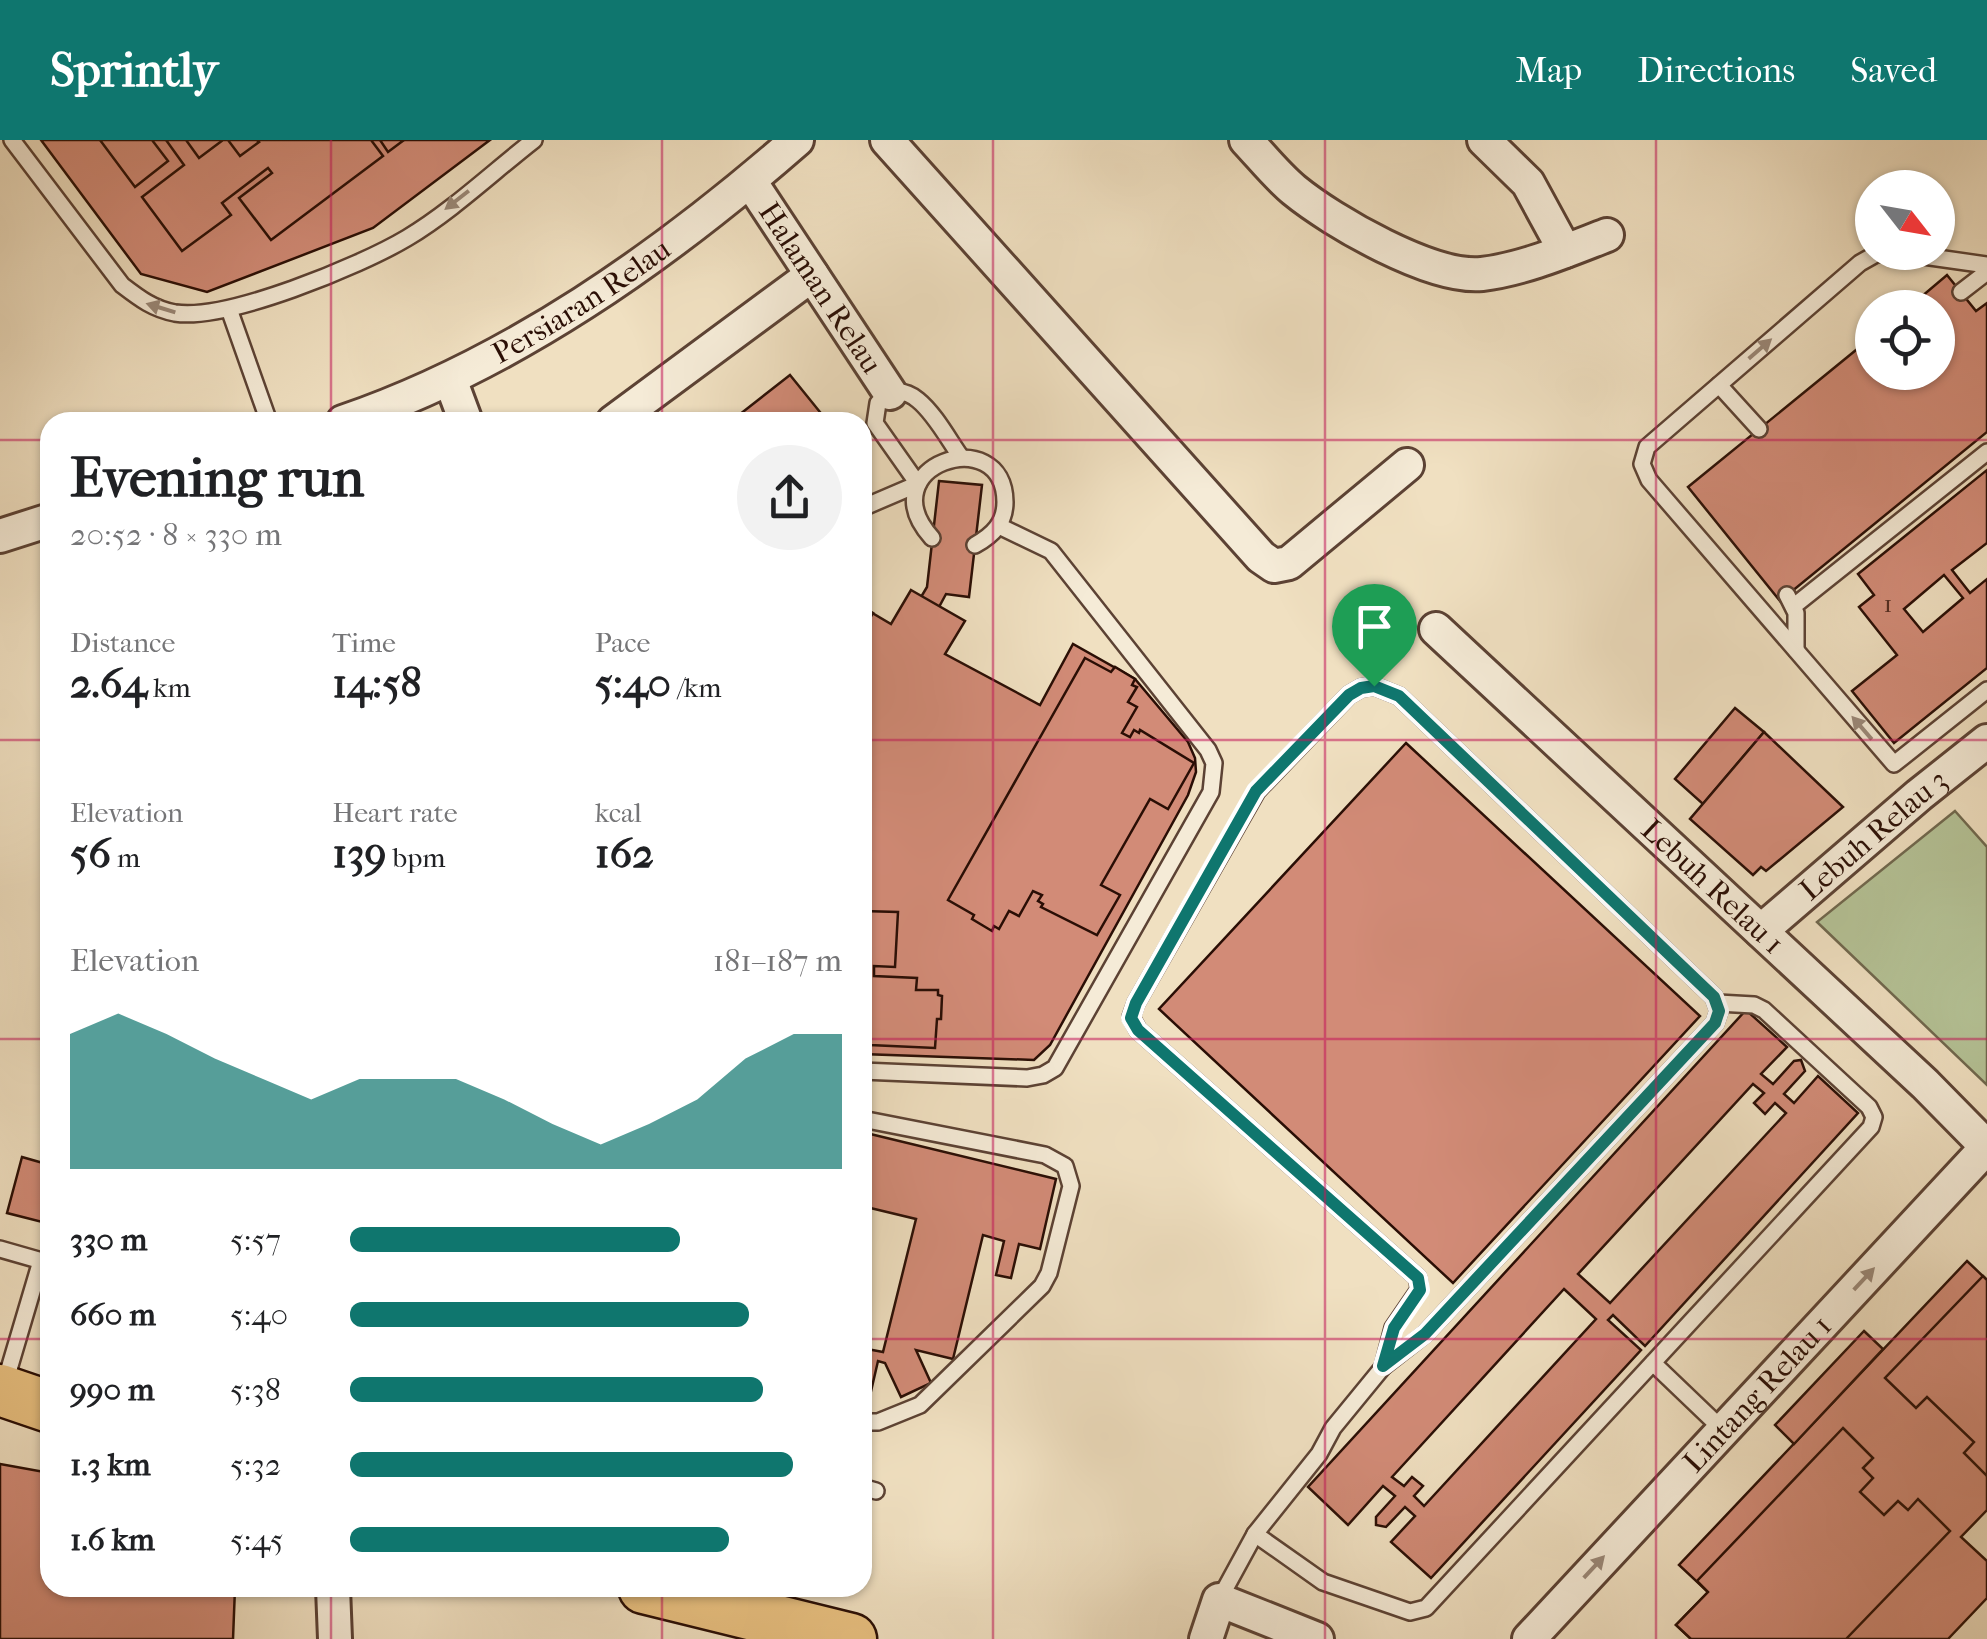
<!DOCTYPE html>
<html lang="en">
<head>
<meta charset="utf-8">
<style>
  body { margin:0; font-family:"IM FELL French Canon",serif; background:#f2f2f2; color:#202124; height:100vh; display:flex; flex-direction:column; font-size:38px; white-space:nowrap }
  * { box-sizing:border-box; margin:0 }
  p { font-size:32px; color:#757577 }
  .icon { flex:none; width:55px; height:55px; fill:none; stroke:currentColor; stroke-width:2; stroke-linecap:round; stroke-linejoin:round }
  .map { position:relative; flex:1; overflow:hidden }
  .sheet { position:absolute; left:40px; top:272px; width:832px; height:1185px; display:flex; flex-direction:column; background:#fff; border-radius:30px; box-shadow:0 2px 8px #0004 }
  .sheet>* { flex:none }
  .needle { width:65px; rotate:121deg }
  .tools { position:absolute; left:1855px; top:30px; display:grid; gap:20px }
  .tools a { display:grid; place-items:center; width:100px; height:100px; border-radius:50%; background:#fff; box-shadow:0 2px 8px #0004; font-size:50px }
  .pin { position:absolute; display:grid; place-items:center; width:85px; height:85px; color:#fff; margin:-102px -42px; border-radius:50% 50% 50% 0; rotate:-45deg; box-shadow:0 0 10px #0007 }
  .pin .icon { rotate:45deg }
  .round { display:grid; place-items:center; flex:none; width:105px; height:105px; border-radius:52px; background:#f2f2f2 }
  .head { display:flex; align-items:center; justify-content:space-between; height:170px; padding:0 30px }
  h1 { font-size:55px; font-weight:700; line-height:75px }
  .figures { display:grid; grid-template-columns:repeat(3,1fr); gap:15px; height:170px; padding:10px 30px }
  .figures div { display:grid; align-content:center }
  .figures b { font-size:42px; font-weight:700 }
  .figures small { font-size:28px; font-weight:400 }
  .figures p { font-size:28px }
  .chart { height:280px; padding:20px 30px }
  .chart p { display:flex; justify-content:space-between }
  .chart svg { width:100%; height:180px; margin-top:10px; fill:#0f766e; opacity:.7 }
  ul { padding:0 30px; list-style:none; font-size:32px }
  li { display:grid; grid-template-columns:160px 120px 1fr; align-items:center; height:75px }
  li i { height:25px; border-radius:12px; background:#0f766e }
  header { display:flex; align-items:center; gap:60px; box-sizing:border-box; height:140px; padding:0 50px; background:#0f766e; color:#fff }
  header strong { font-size:48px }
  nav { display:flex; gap:55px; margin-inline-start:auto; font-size:35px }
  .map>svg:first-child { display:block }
</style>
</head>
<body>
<header>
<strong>Sprintly</strong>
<nav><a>Map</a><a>Directions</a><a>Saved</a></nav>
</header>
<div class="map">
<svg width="1987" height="1499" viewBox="0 0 1987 1499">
  <rect width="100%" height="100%" fill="#f0e0c1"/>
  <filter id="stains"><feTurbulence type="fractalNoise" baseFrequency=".002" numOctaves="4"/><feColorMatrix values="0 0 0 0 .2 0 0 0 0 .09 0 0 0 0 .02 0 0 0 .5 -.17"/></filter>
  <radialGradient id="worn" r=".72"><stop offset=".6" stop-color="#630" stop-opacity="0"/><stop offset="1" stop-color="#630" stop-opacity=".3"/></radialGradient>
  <path fill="#b5c397" stroke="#70684e" stroke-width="2.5" d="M1955,671L1987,707V945L1817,782Z"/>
  <g fill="#d28b77" stroke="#2a0e05" stroke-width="2.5" fill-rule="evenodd">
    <path d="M41,0H490L373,88L207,152L141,134Z"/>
    <path d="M100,0H152L168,21L135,47Z"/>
    <path d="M166,0H186L199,18L223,0H228L240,16L259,2L257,0H371L383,16L271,100L239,58L272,33L268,28L222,63L231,75L182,111L142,57L184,25Z"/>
    <path d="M380,0H404L388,12Z"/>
    <path d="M1947,135L1976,171L1987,163V292L1780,461L1688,347L1872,197V232H1938V168H1908Z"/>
    <path d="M790,235L828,282H730Z"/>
    <path d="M1987,330V403L1952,430L1970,453L1987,439V528L1894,603L1852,551L1897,515L1859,467L1874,455L1858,434ZM1944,435L1963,458L1923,492L1904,469Z"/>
    <path d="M939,341L982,345L969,457L946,454L939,467L921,457L927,447Z"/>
    <path d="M911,450L965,481L945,514L1040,565L1073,504L1135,539L1188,602L1195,618L1196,632L1188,655L1050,905L1034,920L862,914V467L891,484Z"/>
    <path d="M862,467L873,473L862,492Z"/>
    <path d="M1085,518L1111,532L1115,527L1135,539L1132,545L1137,547L1128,562L1137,567L1122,593L1130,597L1134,590L1139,593L1140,590L1194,623L1168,669L1150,659L1101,745L1120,755L1097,795L1041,767L1043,764L1038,761L1042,755L1033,751L1019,776L1009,771L999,789L994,786L992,791L972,779L974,775L948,760Z"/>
    <path d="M1735,568L1764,592L1703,664L1675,639Z"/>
    <path d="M1764,592L1843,667L1766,731L1761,727L1753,735L1690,679Z"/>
    <path d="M1406,603L1700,876L1453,1143L1159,869Z"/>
    <path d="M862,771L898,772L895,827L874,826V836L917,838L916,850H938V855L942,856L941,879H937L935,908L870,905V892H862Z"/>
    <path d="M1746,870L1787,907L1761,934L1773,944L1794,921L1801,920L1805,931L1784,954L1794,963L1818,936L1858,973L1645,1206L1613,1175L1608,1180L1641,1210L1431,1438L1391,1402L1415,1376L1405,1367L1386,1387L1376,1385V1377L1395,1356L1383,1346L1348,1385L1308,1347ZM1753,944L1764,953L1754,963L1765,974L1775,963L1786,973L1610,1163L1578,1134ZM1564,1149L1596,1179L1424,1366L1414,1356L1423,1346L1412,1337L1404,1346L1392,1337Z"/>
    <path d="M862,992L1056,1039L1040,1109L1019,1104L1011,1138L996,1135L1004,1101L983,1095L953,1219L916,1210L931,1243L901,1257L885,1223L878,1221L866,1273L862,1272V1208L883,1212L916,1079L862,1066Z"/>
    <path d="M22,1017L50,1025V1084L7,1073Z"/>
    <path d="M1967,1121L1987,1140V1370L1961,1397L1987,1421V1458L1948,1499H1691L1676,1485L1708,1452L1679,1425Z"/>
    <path d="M1983,1136L1987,1140V1336L1964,1313L1974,1302L1927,1257L1916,1268L1885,1238Z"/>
    <path d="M1864,1191L1883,1209L1794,1304L1775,1285Z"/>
    <path d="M1843,1288L1873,1318L1863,1328L1873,1338L1860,1352L1884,1375L1898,1361L1908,1370L1918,1359L1950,1391L1846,1499H1691L1676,1485L1708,1452L1697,1441Z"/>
    <path d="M0,1324L50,1333L43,1420L50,1421V1448H235L233,1499H0Z"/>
  </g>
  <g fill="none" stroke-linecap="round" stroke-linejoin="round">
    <g stroke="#5c4234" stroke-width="20">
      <g id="service">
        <path d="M12,0L122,145C139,158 153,169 175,173C227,181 360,126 407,98C452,71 493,32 534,0"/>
        <path d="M1890,112L1876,114L1860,123L1647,307L1642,324L1649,340L1894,624L1987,550"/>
        <path d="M1895,112L1987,125"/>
        <path d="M1961,152L1987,132"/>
        <path d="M229,169L269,282"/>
        <path d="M1719,245L1759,289"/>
        <path d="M862,368L918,344L875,283L878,263C912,226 943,293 961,317"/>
        <path d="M932,398C867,326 1004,280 1005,362C1005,383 993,395 975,405"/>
        <path d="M1787,455L1796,473V510"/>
        <path d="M1794,466L1987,312"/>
        <path d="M1374,546L1399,556L1714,857L1719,871L1715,883L1425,1194L1383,1227L1393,1188L1419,1150L1418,1138L1138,890L1131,877L1136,863L1257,651L1349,555L1361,548Z"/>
        <path d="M862,931L1027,938L1043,935L1055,928L1211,652L1214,623L1208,610L1051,411L999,386"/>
        <path d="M862,979L1045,1015L1065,1026L1071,1046L1049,1133L1042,1146L920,1265L878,1282H862"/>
        <path d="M0,1109L49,1123"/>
        <path d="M1653,1223L1723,1290"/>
        <path d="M4,1246L41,1121"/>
        <path d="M862,1347L876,1351"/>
        <path d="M1255,1394L1323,1442L1410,1472L1426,1468L1871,987L1874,977L1869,967L1764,870L1754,865L1718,863"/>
        <path d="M1219,1460L1255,1394L1319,1314L1333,1288L1383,1227"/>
      </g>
    </g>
    <g stroke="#5c4234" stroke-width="38">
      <g id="minor">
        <path d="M887,0L1261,417L1274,426L1289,423L1407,325"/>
        <path d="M1246,0C1262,17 1277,36 1294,50C1333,82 1432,139 1482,134C1524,129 1568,110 1607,95"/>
        <path d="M1484,0L1528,43L1565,111"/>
        <path id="s1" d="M750,41L890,253"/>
        <path d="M450,239L466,282"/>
        <path id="s2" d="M343,282C512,224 663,117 797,0"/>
        <path d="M613,282L812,135"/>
        <path d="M0,396L50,380"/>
        <path id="s3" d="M1436,489L1925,944L1987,1007"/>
        <path id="s4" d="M1761,791L1919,655L1987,601"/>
        <path d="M333,1448L335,1499"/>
        <path d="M1206,1499L1219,1460L1317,1499"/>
        <path id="s5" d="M1529,1499L1987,1007"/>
      </g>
    </g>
    <g stroke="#2a0e05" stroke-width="55">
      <g id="primary">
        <path d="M0,1250L50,1267"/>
        <path d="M644,1448L851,1499"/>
      </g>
    </g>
    <use href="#service" stroke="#f5ebd7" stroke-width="15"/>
    <use href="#minor" stroke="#f5ebd7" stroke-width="32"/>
    <use href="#primary" stroke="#e8c080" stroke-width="50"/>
  </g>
  <defs><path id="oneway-solid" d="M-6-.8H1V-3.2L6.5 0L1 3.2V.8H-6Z" transform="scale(2.5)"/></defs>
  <g fill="#9a8878">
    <use href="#oneway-solid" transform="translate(457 60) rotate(142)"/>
    <use href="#oneway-solid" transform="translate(161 168) rotate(-163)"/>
    <use href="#oneway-solid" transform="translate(1760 209) rotate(-41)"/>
    <use href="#oneway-solid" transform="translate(1862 588) rotate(-131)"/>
    <use href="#oneway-solid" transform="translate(1864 1139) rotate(-47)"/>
    <use href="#oneway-solid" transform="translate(1594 1427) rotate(-47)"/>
  </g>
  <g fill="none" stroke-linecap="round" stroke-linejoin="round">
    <g stroke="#fff" stroke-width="20">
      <path id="route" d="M1374,546L1399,556L1714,857L1719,871L1715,883L1425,1194L1383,1226L1394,1188L1420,1150L1418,1138L1138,890L1131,878L1136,863L1256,651L1349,555L1361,548Z"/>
    </g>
    <use href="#route" stroke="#0f766e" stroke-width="12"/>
  </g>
  <path fill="none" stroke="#c2185b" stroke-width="2.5" stroke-opacity="0.55" d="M331,0V282M662,0V282M993,0V1499M1325,0V1499M1656,0V1499M0,300H50M862,300H1987M0,600H50M862,600H1987M0,899H50M862,899H1987M0,1199H50M862,1199H1987M331,1448V1499M662,1448V1499"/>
  <g text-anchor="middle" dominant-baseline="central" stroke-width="8" stroke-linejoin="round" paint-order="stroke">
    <g font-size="25" fill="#542d22">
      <text x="1888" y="463">1</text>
    </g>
    <g font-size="30" fill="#2a0e05" stroke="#f5ebd7">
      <text stroke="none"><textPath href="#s1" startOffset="128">Halaman Relau</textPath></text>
      <text stroke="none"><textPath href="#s2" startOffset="268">Persiaran Relau</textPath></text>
      <text stroke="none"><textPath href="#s4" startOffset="148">Lebuh Relau 3</textPath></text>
      <text stroke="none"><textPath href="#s3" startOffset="378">Lebuh Relau 1</textPath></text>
      <text stroke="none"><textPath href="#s5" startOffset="335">Lintang Relau 1</textPath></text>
    </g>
  </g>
  <rect width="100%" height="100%" filter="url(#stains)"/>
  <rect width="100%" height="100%" fill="url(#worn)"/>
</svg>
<div class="tools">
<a><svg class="needle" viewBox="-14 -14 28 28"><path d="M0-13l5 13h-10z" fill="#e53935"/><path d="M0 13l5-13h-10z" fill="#757577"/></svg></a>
<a><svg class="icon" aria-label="locate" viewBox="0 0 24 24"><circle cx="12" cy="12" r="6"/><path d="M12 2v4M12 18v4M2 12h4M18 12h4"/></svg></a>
</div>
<div class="pin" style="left:1374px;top:546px;background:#1e9e55"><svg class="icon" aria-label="arrive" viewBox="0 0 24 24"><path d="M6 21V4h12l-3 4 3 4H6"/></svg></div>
<section class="sheet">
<div class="head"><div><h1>Evening run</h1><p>20:52 · 8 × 330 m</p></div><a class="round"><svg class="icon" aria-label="share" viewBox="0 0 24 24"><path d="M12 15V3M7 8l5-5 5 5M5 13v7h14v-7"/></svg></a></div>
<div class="figures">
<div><p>Distance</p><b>2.64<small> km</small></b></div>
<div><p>Time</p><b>14:58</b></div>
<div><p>Pace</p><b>5:40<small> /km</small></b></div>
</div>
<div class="figures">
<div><p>Elevation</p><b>56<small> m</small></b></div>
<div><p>Heart rate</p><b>139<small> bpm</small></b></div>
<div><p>kcal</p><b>162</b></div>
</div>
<div class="chart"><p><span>Elevation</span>181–187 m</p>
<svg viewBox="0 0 160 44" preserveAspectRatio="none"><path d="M0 44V11L10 6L20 11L30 17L40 22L50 27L60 22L70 22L80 22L90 27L100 33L110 38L120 33L130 27L140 17L150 11L160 11V44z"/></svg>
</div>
<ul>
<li><b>330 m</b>5:57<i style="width:67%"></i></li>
<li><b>660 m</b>5:40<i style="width:81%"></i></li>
<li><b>990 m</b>5:38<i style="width:84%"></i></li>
<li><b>1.3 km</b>5:32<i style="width:90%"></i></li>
<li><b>1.6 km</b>5:45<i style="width:77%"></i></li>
</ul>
</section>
</div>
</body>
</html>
